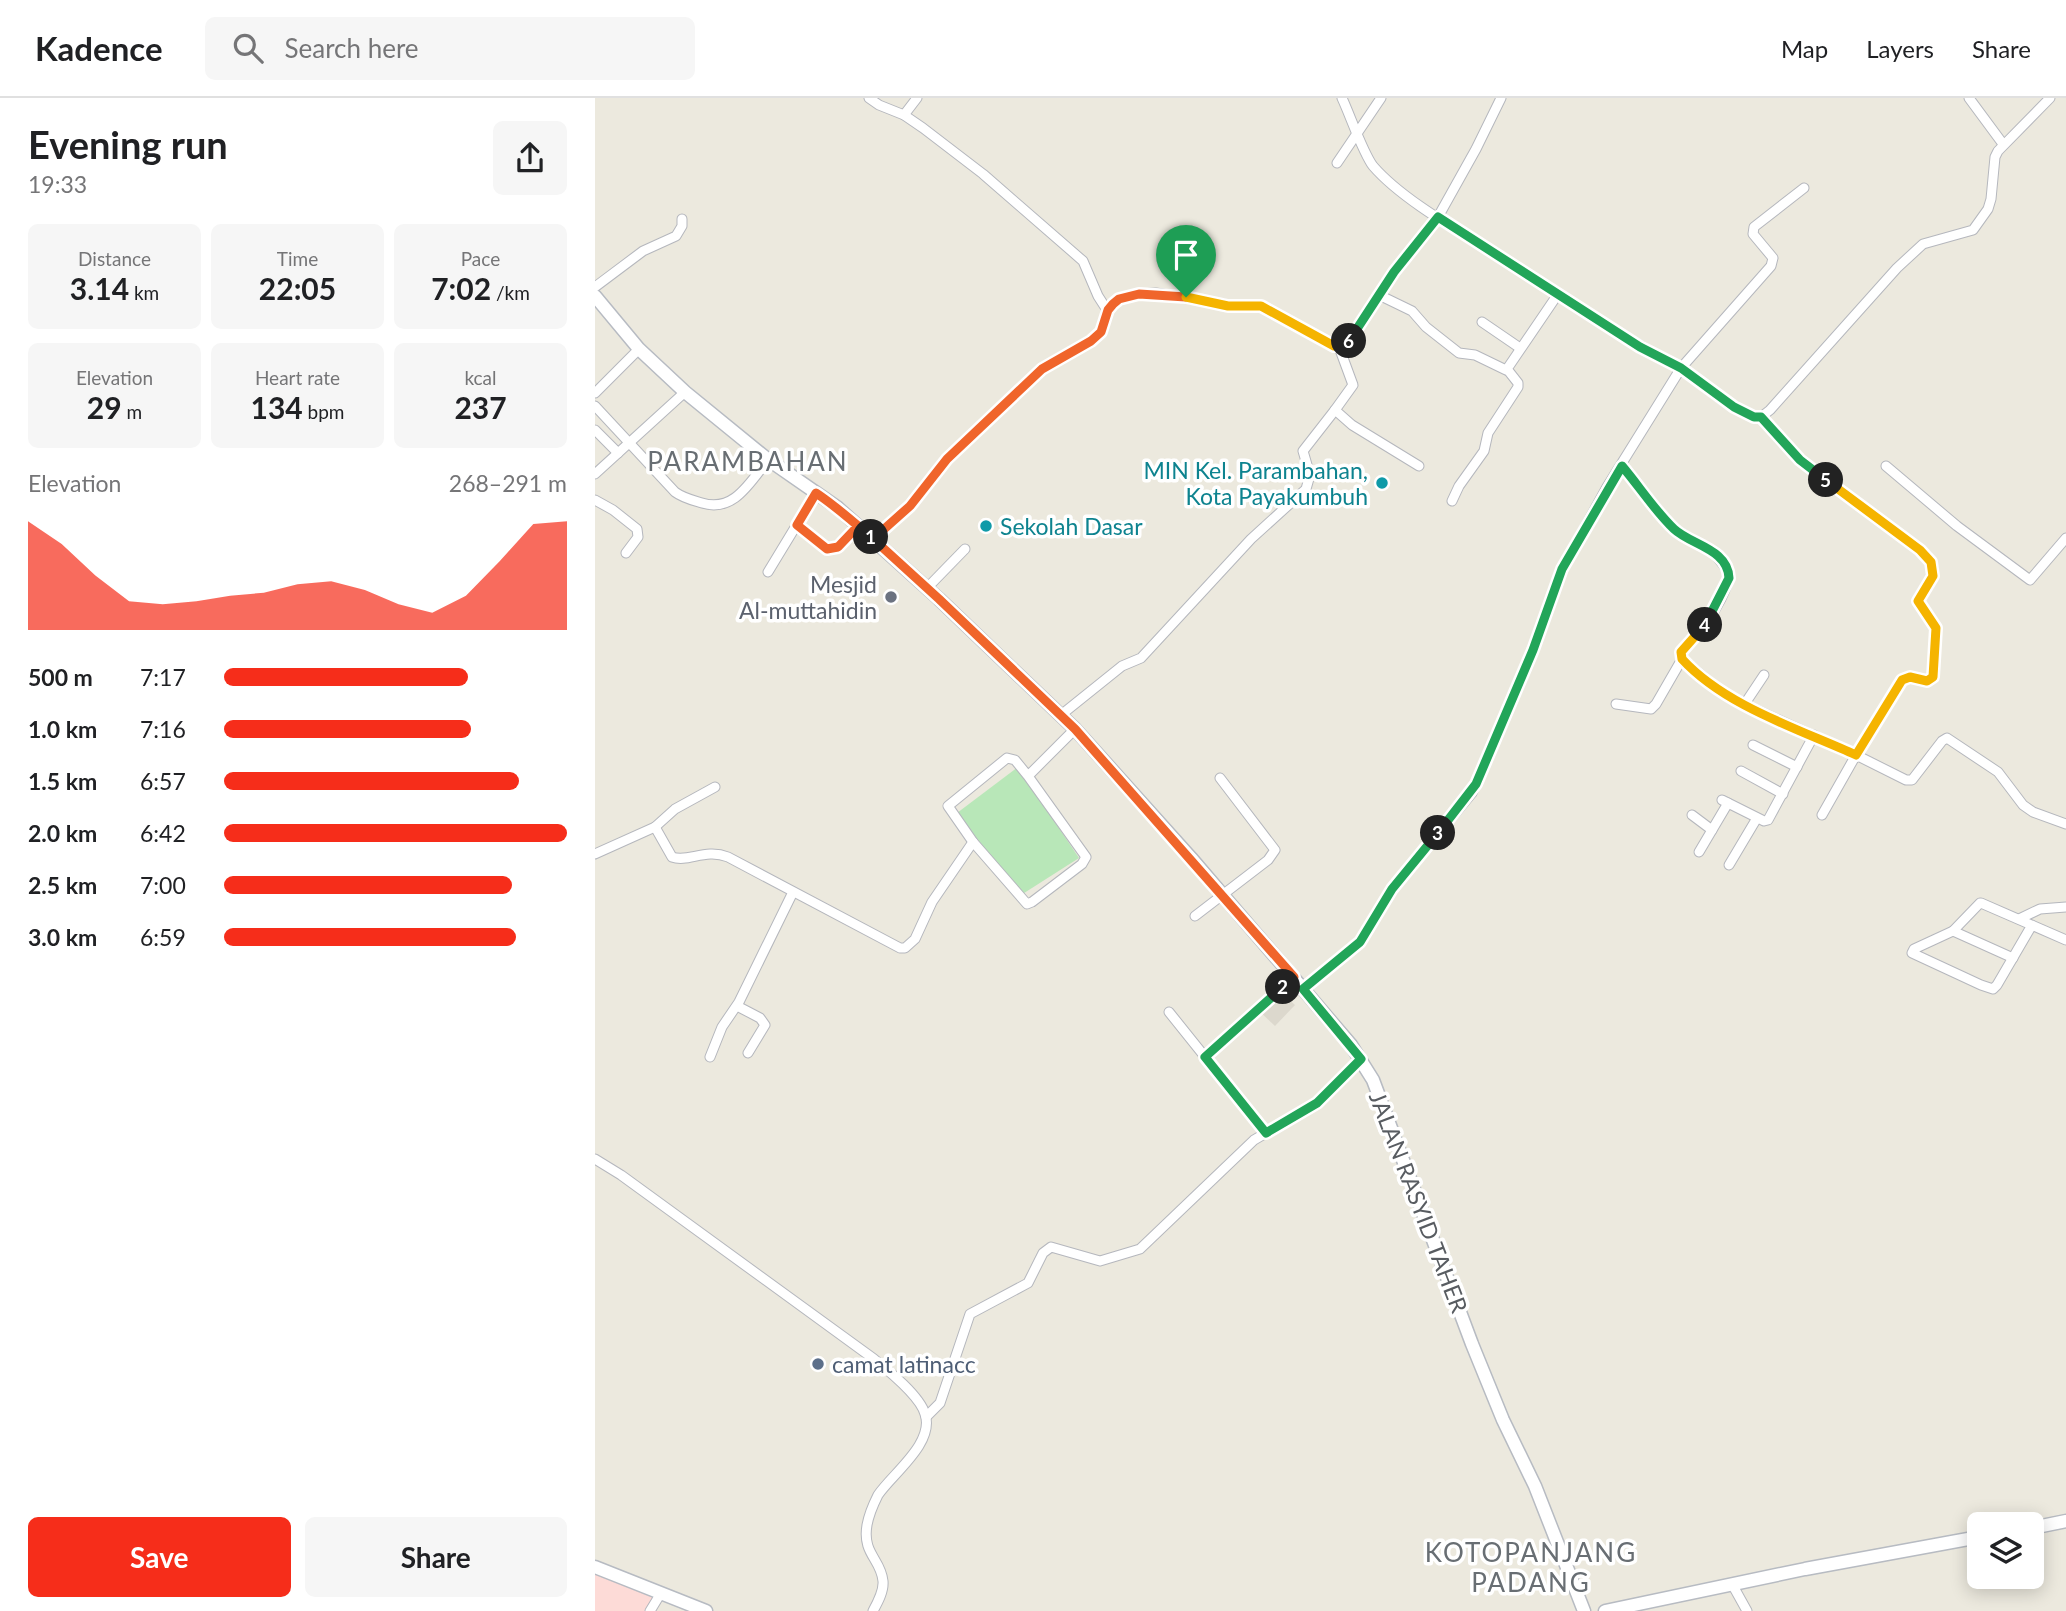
<!DOCTYPE html>
<html lang="en">
<head>
<meta charset="utf-8">
<style>
  body { margin:0; font-family:Lato,sans-serif; background:#f6f6f6; color:#202124; height:100vh; display:flex; flex-direction:column; font-size:26px; white-space:nowrap }
  * { box-sizing:border-box; margin:0 }
  p { font-size:23px; color:#757577 }
  .icon { flex:none; width:38px; height:38px; fill:none; stroke:currentColor; stroke-width:2; stroke-linecap:round; stroke-linejoin:round }
  .map { position:relative; flex:1; overflow:hidden }
  .drawer { display:flex; flex-direction:column; background:#fff; width:595px }
  .drawer>* { flex:none }
  .buttons { position:absolute; left:1372px; top:1414px; display:grid; gap:14px }
  .buttons a { display:grid; place-items:center; width:77px; height:77px; border-radius:10px; background:#fff; box-shadow:0 4px 18px #0003; font-size:35px }
  .pin { position:absolute; display:grid; place-items:center; width:60px; height:60px; color:#fff; margin:-72px -30px; border-radius:50% 50% 50% 0; rotate:-45deg; box-shadow:0 0 7px #0007 }
  .pin .icon { rotate:45deg }
  .km { position:absolute; width:35px; height:35px; margin:-18px; border-radius:50%; background:#222; color:#fff; font-size:19px; line-height:35px; text-align:center }
  .round { display:grid; place-items:center; flex:none; width:74px; height:74px; border-radius:10px; background:#f6f6f6 }
  .summary { display:flex; align-items:center; justify-content:space-between; height:119px; padding:0 28px }
  h1 { font-size:38px; font-weight:700; line-height:52px }
  .stats { display:grid; grid-template-columns:repeat(3,1fr); gap:10px; height:119px; padding:7px 28px }
  .stats div { display:grid; align-content:center; border-radius:10px; background:#f6f6f6; text-align:center }
  .stats b { font-size:30px; font-weight:700 }
  .stats small { font-size:19px; font-weight:400 }
  .stats p { font-size:19px }
  .chart { height:196px; padding:14px 28px }
  .chart p { display:flex; justify-content:space-between }
  .chart svg { width:100%; height:126px; margin-top:7px; fill:#f62d1a; opacity:.7 }
  .button { display:flex; gap:14px; margin-top:auto; padding:14px 28px }
  .button a { flex:1; height:80px; border-radius:10px; background:#f62d1a; color:#fff; font-size:28px; font-weight:700; line-height:80px; text-align:center }
  .button a+a { background:#f6f6f6; color:#202124 }
  ul { padding:0 28px; list-style:none; font-size:23px }
  li { display:grid; grid-template-columns:112px 84px 1fr; align-items:center; height:52px }
  li i { height:18px; border-radius:9px; background:#f62d1a }
  header { display:flex; align-items:center; gap:42px; box-sizing:border-box; height:98px; padding:0 35px; background:#fff; border-bottom:2px solid #e0e0e0 }
  header strong { font-size:33px }
  nav { display:flex; gap:38px; margin-inline-start:auto; font-size:24px }
  .search { width:490px; height:63px; background:#f6f6f6; display:flex; align-items:center; gap:18px; box-sizing:border-box; padding:0 24px; border-radius:10px; color:#757577; font-size:26px }
  main { display:flex; flex:1; min-height:0 }
  .map>svg:first-child { display:block }
</style>
</head>
<body>
<header>
<strong>Kadence</strong>
<div class="search"><svg class="icon" aria-label="search" viewBox="0 0 24 24"><circle cx="10" cy="10" r="6"/><path d="M15 15l6 6"/></svg>Search here</div>
<nav><a>Map</a><a>Layers</a><a>Share</a></nav>
</header>
<main>
<section class="drawer">
<div class="summary"><div><h1>Evening run</h1><p>19:33</p></div><a class="round"><svg class="icon" aria-label="share" viewBox="0 0 24 24"><path d="M12 15V3M7 8l5-5 5 5M5 13v7h14v-7"/></svg></a></div>
<div class="stats">
<div><p>Distance</p><b>3.14<small> km</small></b></div>
<div><p>Time</p><b>22:05</b></div>
<div><p>Pace</p><b>7:02<small> /km</small></b></div>
</div>
<div class="stats">
<div><p>Elevation</p><b>29<small> m</small></b></div>
<div><p>Heart rate</p><b>134<small> bpm</small></b></div>
<div><p>kcal</p><b>237</b></div>
</div>
<div class="chart"><p><span>Elevation</span>268–291 m</p>
<svg viewBox="0 0 160 44" preserveAspectRatio="none"><path d="M0 44V6L10 14L20 25L30 34L40 35L50 34L60 32L70 31L80 28L90 27L100 30L110 35L120 38L130 32L140 20L150 7L160 6V44z"/></svg>
</div>
<ul>
<li><b>500 m</b>7:17<i style="width:71%"></i></li>
<li><b>1.0 km</b>7:16<i style="width:72%"></i></li>
<li><b>1.5 km</b>6:57<i style="width:86%"></i></li>
<li><b>2.0 km</b>6:42<i style="width:100%"></i></li>
<li><b>2.5 km</b>7:00<i style="width:84%"></i></li>
<li><b>3.0 km</b>6:59<i style="width:85%"></i></li>
</ul>
<div class="button"><a>Save</a><a>Share</a></div>
</section>
<div class="map">
<svg width="1471" height="1513" viewBox="0 0 1471 1513">
  <rect width="100%" height="100%" fill="#ece9de"/>
  <path fill="#dcd8cd" d="M679,888L700,907L680,928L661,910Z"/>
  <path fill="#fddbd7" d="M0,1472L61,1496L51,1513H0Z"/>
  <path fill="#b8e7b8" d="M423,669L484,760L426,797L362,715Z"/>
  <g fill="none" stroke-linecap="round" stroke-linejoin="round">
    <g stroke="#b5b7bd" stroke-width="11">
      <g id="street">
        <path d="M274,0L284,7L309,17L328,30L388,76L488,163L503,198L512,212"/>
        <path d="M1374,0L1408,46"/>
        <path d="M309,17L322,0"/>
        <path d="M742,65L786,0"/>
        <path d="M1209,90L1159,129L1158,136L1178,160L1176,168L1086,270C1106,285 1142,319 1166,319L1175,312L1302,170L1328,146L1378,132L1393,111L1396,101L1400,59L1403,53L1455,0"/>
        <path d="M0,189L48,153L81,138L87,128V121"/>
        <path d="M784,197L817,213L831,229L864,255L880,257L911,272"/>
        <path d="M887,224L925,250"/>
        <path d="M744,249L758,287L740,312L757,327L824,368"/>
        <path d="M0,295L44,251"/>
        <path d="M0,308L80,394C88,400 97,402 107,405C139,415 155,384 173,362"/>
        <path d="M0,332L23,355"/>
        <path d="M1027,368L1078,430L1120,456L1134,474C1134,490 1120,513 1111,525C1103,536 1084,547 1087,561L1124,592L1142,603L1261,657L1307,582L1315,579L1332,583L1338,579L1341,530L1323,503C1329,484 1348,481 1332,458L1205,362L1166,319"/>
        <path d="M1291,368L1362,428L1435,482L1471,440"/>
        <path d="M0,376L90,294"/>
        <path d="M0,402L18,412L42,431L43,439L31,455"/>
        <path d="M857,403L864,388L889,353L893,335L923,289V285L912,271L963,196"/>
        <path d="M202,427L232,451L243,449L263,427"/>
        <path d="M278,441L315,408L352,361L447,271L496,243L506,234L512,212L524,201L544,196L561,195L633,207L666,208L733,246L744,249L749,248L799,174L843,119L881,51L906,0"/>
        <path d="M173,474L221,395"/>
        <path d="M332,490L370,451"/>
        <path d="M1021,606L1056,611L1061,606L1087,561"/>
        <path d="M1149,607L1169,577"/>
        <path d="M466,617L527,568L546,560L656,441L711,391L715,377L708,353L740,312"/>
        <path d="M1158,647L1202,669"/>
        <path d="M1146,673L1188,696"/>
        <path d="M433,678L491,759L487,766L437,804L432,806L378,744L353,708L412,660L420,662L433,678L480,631"/>
        <path d="M1127,702L1169,723L1173,722L1219,637"/>
        <path d="M1097,717L1117,732"/>
        <path d="M1227,717L1261,657L1311,682H1317L1347,643L1352,640L1403,674L1428,707L1438,714L1471,726"/>
        <path d="M60,729L77,759C93,765 110,750 133,759L305,850H310L320,841L337,804L378,744"/>
        <path d="M1104,754L1133,705"/>
        <path d="M0,756L60,729L80,711L120,689"/>
        <path d="M1134,767L1162,720"/>
        <path d="M600,818L673,762L680,752L625,680"/>
        <path d="M1424,821L1445,811L1471,809"/>
        <path d="M1437,827L1402,887L1398,891L1386,887L1317,855L1319,851L1358,833L1385,805H1386L1471,842"/>
        <path d="M1358,833L1418,860"/>
        <path d="M708,891L768,840L797,791L877,695L938,552L967,471L1012,389L1086,270C1026,239 970,200 913,164C873,138 809,104 778,68C768,55 755,17 747,0"/>
        <path d="M142,908L165,920L170,927L153,955"/>
        <path d="M574,914L671,1035"/>
        <path d="M115,959L127,929L144,904L198,794"/>
        <path d="M610,959L699,879"/>
        <path d="M0,1061L26,1077L279,1261C294,1273 325,1298 330,1316C340,1345 297,1376 283,1397C278,1407 274,1416 272,1427C267,1456 286,1461 288,1483C289,1493 283,1504 278,1513"/>
        <path d="M331,1319L345,1305L375,1216L433,1185L448,1155L456,1149L505,1163L545,1151L659,1042L722,1005L767,961"/>
        <path d="M1137,1486L1152,1513"/>
        <path d="M55,1513L66,1495"/>
      </g>
    </g>
    <g stroke="#b7bbc2" stroke-width="15">
      <g id="secondary">
        <path d="M0,198L44,251L90,294L171,360L243,410L344,501L480,631L596,760L756,947L778,982L877,1246L908,1322L940,1388L989,1513"/>
        <path d="M1437,1430L1471,1423"/>
        <path d="M0,1469L111,1513"/>
        <path d="M1010,1513L1210,1471L1384,1439"/>
      </g>
    </g>
    <use href="#street" stroke="#fff" stroke-width="9"/>
    <use href="#secondary" stroke="#fff" stroke-width="12"/>
  </g>
  <g fill="none" stroke-linecap="round" stroke-linejoin="round">
    <g stroke="#fff" stroke-width="14">
      <path id="split-1" d="M276,439L263,428L243,449L232,451L202,427L221,395C242,409 260,425 278,441L315,408L352,361L447,271L496,243L506,234L513,212L518,206L524,201L544,196L591,199"/>
    </g>
    <g stroke="#fff" stroke-width="14">
      <path id="split-2" d="M276,439L344,501L480,631L699,879L688,889"/>
    </g>
    <g stroke="#fff" stroke-width="14">
      <path id="split-3" d="M688,889L610,959L671,1035L722,1005L766,961L708,891L765,844L797,791L843,735"/>
    </g>
    <g stroke="#fff" stroke-width="14">
      <path id="split-4" d="M843,735L881,686L938,552L967,471L1027,368C1044,388 1060,413 1079,431C1096,447 1133,451 1134,480L1110,527"/>
    </g>
    <g stroke="#fff" stroke-width="14">
      <path id="split-5" d="M1110,527L1086,554L1087,561C1130,608 1204,631 1261,657L1307,582L1315,579L1332,583L1338,579L1341,530L1323,503L1338,478L1336,464L1325,452L1231,382"/>
    </g>
    <g stroke="#fff" stroke-width="14">
      <path id="split-6" d="M754,243L799,174L843,119L1045,249L1086,270L1139,309L1159,319H1166L1205,362L1231,382"/>
    </g>
    <g stroke="#fff" stroke-width="14">
      <path id="split-7" d="M591,199L633,208H666L739,248H748L754,243"/>
    </g>
    <use href="#split-1" stroke="#f0652b" stroke-width="9"/>
    <use href="#split-2" stroke="#f0652b" stroke-width="9"/>
    <use href="#split-3" stroke="#22a559" stroke-width="9"/>
    <use href="#split-4" stroke="#22a559" stroke-width="9"/>
    <use href="#split-5" stroke="#f5b400" stroke-width="9"/>
    <use href="#split-6" stroke="#22a559" stroke-width="9"/>
    <use href="#split-7" stroke="#f5b400" stroke-width="9"/>
  </g>
  <g fill="#0f9aa8" stroke="#fff" stroke-width="2.5">
    <circle cx="787" cy="385" r="7"/>
    <circle cx="391" cy="428" r="7"/>
  </g>
  <circle fill="#6b7280" stroke="#fff" stroke-width="2.5" cx="296" cy="499" r="7"/>
  <circle fill="#5c6f8a" stroke="#fff" stroke-width="2.5" cx="223" cy="1266" r="7"/>
  <g text-anchor="middle" dominant-baseline="central" stroke-width="7" stroke-linejoin="round" paint-order="stroke">
    <g font-size="23" fill="#0d838f" stroke="#fff" text-anchor="end">
      <text x="773" y="372">MIN Kel. Parambahan,<tspan x="773" dy="26">Kota Payakumbuh</tspan></text>
      <text x="405" y="428" text-anchor="start">Sekolah Dasar</text>
    </g>
    <g font-size="23" fill="#5b616d" stroke="#fff" text-anchor="end">
      <text x="282" y="486">Mesjid<tspan x="282" dy="26">Al-muttahidin</tspan></text>
    </g>
    <g font-size="23" fill="#585c61" stroke="#fff">
      <text transform="translate(824 1104) rotate(69)">JALAN RASYID TAHER</text>
    </g>
    <g font-size="23" fill="#4e5e75" stroke="#fff" text-anchor="start">
      <text x="237" y="1266">camat latinacc</text>
    </g>
    <g font-size="26" letter-spacing="2" fill="#686e73" stroke="#fff">
      <text x="153" y="363">PARAMBAHAN</text>
      <text x="936" y="1454">KOTOPANJANG<tspan x="936" dy="30">PADANG</tspan></text>
    </g>
  </g>
</svg>
<div class="buttons">
<a><svg class="icon" aria-label="layers" viewBox="0 0 24 24"><path d="M12 4l9 5-9 5-9-5zM3 14l9 5 9-5"/></svg></a>
</div>
<div class="pin" style="left:591px;top:199px;background:#1e9e55"><svg class="icon" aria-label="arrive" viewBox="0 0 24 24"><path d="M6 21V4h12l-3 4 3 4H6"/></svg></div>
<b class="km" style="left:276px;top:439px">1</b>
<b class="km" style="left:688px;top:889px">2</b>
<b class="km" style="left:843px;top:735px">3</b>
<b class="km" style="left:1110px;top:527px">4</b>
<b class="km" style="left:1231px;top:382px">5</b>
<b class="km" style="left:754px;top:243px">6</b>
</div>
</main>
</body>
</html>
